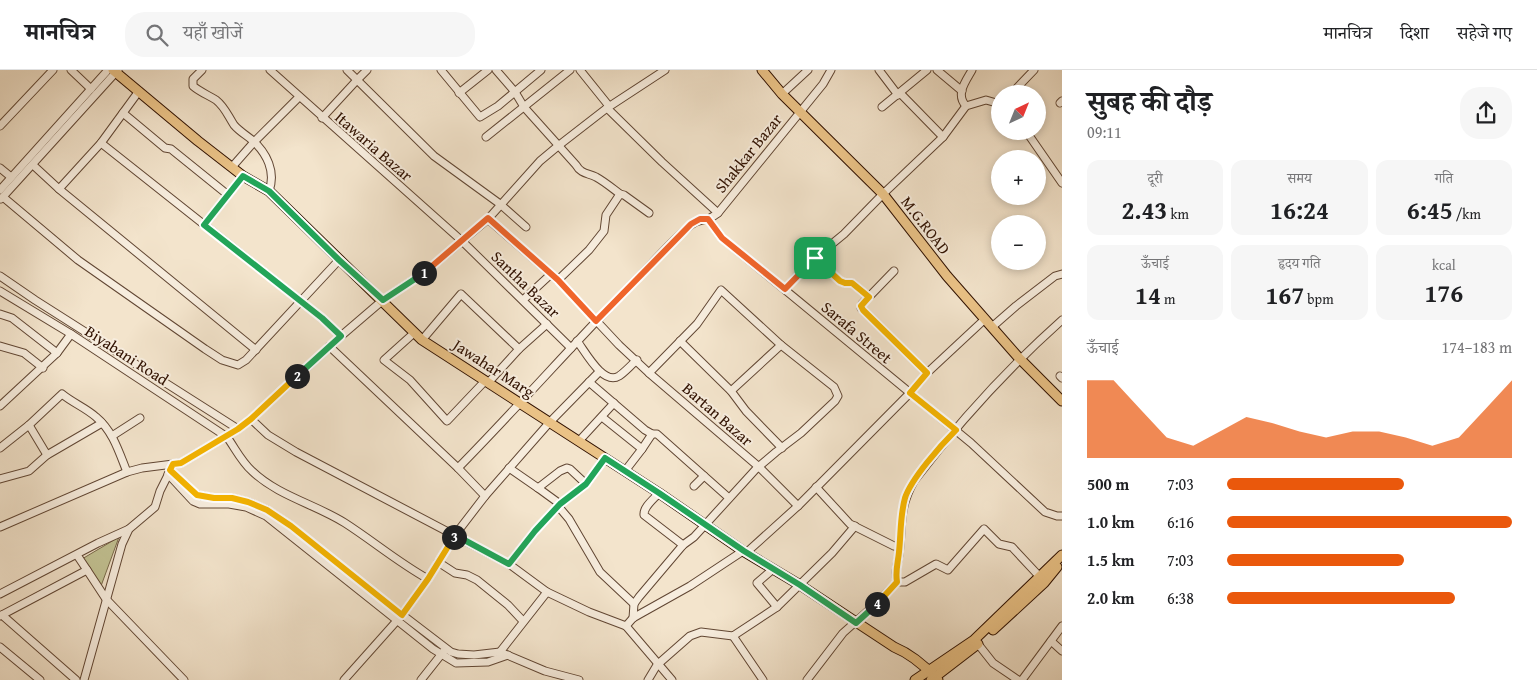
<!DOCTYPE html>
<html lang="hi">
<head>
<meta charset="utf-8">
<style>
  body { margin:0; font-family:"Gentium Book Plus","Noto Serif Devanagari",serif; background:#f6f6f6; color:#202124; height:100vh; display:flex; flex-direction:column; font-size:19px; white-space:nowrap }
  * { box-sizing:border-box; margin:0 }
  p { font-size:16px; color:#757577 }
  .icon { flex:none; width:28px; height:28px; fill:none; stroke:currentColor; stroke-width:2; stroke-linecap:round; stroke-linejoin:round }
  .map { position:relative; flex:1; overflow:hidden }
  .drawer { display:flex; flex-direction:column; background:#fff; width:475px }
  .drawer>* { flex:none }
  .needle { width:32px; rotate:43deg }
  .buttons { position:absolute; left:991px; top:15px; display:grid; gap:10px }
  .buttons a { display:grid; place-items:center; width:55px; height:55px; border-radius:50%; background:#fff; box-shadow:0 2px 8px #0003; font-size:25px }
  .pin { position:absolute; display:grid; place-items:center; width:42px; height:42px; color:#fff; margin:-21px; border-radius:10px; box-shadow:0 2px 8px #0006 }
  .km { position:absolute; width:25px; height:25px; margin:-12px; border-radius:50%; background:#222; color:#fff; font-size:14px; line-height:25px; text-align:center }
  .round { display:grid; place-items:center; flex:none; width:52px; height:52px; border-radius:20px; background:#f6f6f6 }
  .overview { display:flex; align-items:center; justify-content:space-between; height:85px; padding:0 25px }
  h1 { font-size:28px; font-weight:700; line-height:38px }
  .stats { display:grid; grid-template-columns:repeat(3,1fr); gap:8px; height:85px; padding:5px 25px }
  .stats div { display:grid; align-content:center; border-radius:12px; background:#f6f6f6; text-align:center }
  .stats b { font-size:25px; font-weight:700 }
  .stats small { font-size:14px; font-weight:400 }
  .stats p { font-size:14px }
  .chart { height:140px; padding:10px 25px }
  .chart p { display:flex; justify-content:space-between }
  .chart svg { width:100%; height:90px; margin-top:5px; fill:#ea580c; opacity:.7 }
  ul { padding:0 25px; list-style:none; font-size:16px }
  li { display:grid; grid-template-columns:80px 60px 1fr; align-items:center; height:38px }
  li i { height:12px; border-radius:6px; background:#ea580c }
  header { display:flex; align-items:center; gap:30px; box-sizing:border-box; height:70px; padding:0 25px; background:#fff; border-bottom:1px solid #e0e0e0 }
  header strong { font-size:24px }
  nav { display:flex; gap:28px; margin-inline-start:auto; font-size:18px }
  .search { width:350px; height:45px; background:#f6f6f6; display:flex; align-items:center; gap:12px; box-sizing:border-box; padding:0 18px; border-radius:20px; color:#757577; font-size:19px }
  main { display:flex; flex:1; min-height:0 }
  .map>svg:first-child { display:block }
</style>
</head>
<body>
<header>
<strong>मानचित्र</strong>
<div class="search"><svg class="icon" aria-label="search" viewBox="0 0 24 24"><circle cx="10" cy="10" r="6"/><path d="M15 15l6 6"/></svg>यहाँ खोजें</div>
<nav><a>मानचित्र</a><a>दिशा</a><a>सहेजे गए</a></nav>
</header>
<main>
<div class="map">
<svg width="1062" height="610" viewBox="0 0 1062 610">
  <rect width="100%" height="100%" fill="#f3e4cc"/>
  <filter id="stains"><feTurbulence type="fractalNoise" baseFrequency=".004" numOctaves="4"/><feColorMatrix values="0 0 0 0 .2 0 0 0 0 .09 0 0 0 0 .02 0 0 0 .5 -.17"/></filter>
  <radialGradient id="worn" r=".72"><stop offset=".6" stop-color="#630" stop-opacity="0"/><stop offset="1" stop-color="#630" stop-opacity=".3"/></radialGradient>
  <path fill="#c2c293" stroke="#796a4a" d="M119,467L101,516L82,489Z"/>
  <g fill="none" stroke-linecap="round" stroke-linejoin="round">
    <g stroke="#614633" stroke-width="9">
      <g id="minor">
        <path d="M71,0L91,19"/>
        <path d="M202,0L193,9V16C200,22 208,25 216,30C225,37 228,46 234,55C239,61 246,65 252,70C267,83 276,102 269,121"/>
        <path d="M270,0L462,171L571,278"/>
        <path d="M347,0L434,86L500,134L526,157"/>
        <path d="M441,0L480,47L498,36L541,0"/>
        <path d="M496,0L515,22L524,37L576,95C581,104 588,103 596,107C605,112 612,118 620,124"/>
        <path d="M580,0L609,36"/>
        <path d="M879,0L898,25"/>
        <path d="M937,0L962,21"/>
        <path d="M357,10L367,0"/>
        <path d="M459,23L488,0"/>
        <path d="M900,23L943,67"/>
        <path d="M782,24L808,0"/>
        <path d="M1011,24L1034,0"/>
        <path d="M1060,33L1062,31"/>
        <path d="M966,36C955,24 966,11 972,0"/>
        <path d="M882,37L927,0"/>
        <path d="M607,38L662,92L718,143"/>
        <path d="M123,43L165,78L171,79L228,125"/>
        <path d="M322,48L357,10"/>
        <path d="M0,56L53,0"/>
        <path d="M1026,61L1062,113"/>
        <path d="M486,67L570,0"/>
        <path d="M101,73L322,248L341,266"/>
        <path d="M33,95L59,119L256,280"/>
        <path d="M232,97L254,72L299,27"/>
        <path d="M0,98L11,107"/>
        <path d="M59,119L101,73L139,21"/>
        <path d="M0,120L108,0"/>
        <path d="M3,127L78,190L205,279L222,290L238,295L246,290L339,190"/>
        <path d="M1,129L118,0"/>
        <path d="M488,149L558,210L619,275L649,303L759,397L798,436"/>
        <path d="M708,149L722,168L971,373L1045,442L1057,446H1062"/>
        <path d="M204,155L243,106"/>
        <path d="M815,188L840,211L845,213H852L869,227"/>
        <path d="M894,201L862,234L861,238L927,303"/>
        <path d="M0,206L35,230L238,359"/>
        <path d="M558,210L589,180L604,161L606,145L620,124L624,125L649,143"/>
        <path d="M785,219L810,192L844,164L883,124L943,67L966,36L986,30L1000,34"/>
        <path d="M0,221L71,264L227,367C235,378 241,391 252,401C278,426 315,434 345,453C373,471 399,493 428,509"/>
        <path d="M523,230L550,205"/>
        <path d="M0,244L12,248L57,283"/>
        <path d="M992,257L1016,236L1055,206L1062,204"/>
        <path d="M414,263L384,290L410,310L447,351L485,311"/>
        <path d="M422,270L461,224L519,279"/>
        <path d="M577,271C585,281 603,316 619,306C625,302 631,295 637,290"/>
        <path d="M680,271L731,321L746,341L782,378"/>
        <path d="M0,276L24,283L43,298"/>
        <path d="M329,276L458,398L485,426"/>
        <path d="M1060,306L1062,308"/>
        <path d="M589,312L645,360L652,364H657L729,428"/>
        <path d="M488,313L519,279L547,254"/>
        <path d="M731,321L781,275"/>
        <path d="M0,336L57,283L71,264"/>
        <path d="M602,347L642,379L652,364"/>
        <path d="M251,349L268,365L296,382L509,494L547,522L589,542L626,556L672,610"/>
        <path d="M29,355L47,385"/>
        <path d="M112,366L140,348"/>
        <path d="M579,371L614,333"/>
        <path d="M0,378L29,355L62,324C73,333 86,338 96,347C113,361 119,382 127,402"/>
        <path d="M458,398C518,337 574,273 634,212C653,193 670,172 691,155C697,150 700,151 708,149C711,148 715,145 718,143L823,14L831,0"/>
        <path d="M509,398L538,418"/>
        <path d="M170,400L197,425L214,428H232L248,432L267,440L291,456L366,517L451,582L458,584L474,585L500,582L545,601L579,610"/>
        <path d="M625,401L642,379"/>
        <path d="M168,404L193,431L200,434H229L246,437L266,446L433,579L456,593L488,592L508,585"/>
        <path d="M0,409L29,401L47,385L102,353"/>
        <path d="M694,416L704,406"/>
        <path d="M816,417L850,454L894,476L899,477"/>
        <path d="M659,423C654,429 643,437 644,445L683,475"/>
        <path d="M560,434L538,418L560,401L567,398L570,399L586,414"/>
        <path d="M558,436L569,449L600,502L634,534"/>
        <path d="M0,457L127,402L142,398L181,393L238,359L251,349L341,266L383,230L425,202L488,149L540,91L558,76L607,38L665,0"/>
        <path d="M747,482L798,436L910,323L927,303L985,249"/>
        <path d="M77,485L87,500"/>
        <path d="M438,492L455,503L467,505L477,510L508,535L523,551"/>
        <path d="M509,494L535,461L560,434L586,414L605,388"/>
        <path d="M773,499L757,513L777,537"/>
        <path d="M897,512C895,502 897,495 899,485C903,455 898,440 914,411C958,353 1007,299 1062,250"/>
        <path d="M0,524L98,473L129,459"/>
        <path d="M2,545L76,610"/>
        <path d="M0,546L87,500L106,529L184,610"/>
        <path d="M633,548L634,534L639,527L683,475L694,467L756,399L776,382L801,363L835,331L838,326L834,317L781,275L721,220L697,254L649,303"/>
        <path d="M626,556L633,548L640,544L690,516L743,481"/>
        <path d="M733,566L763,610"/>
        <path d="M1051,571L1062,581"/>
        <path d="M978,574L993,593L1018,610"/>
        <path d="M0,577L40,610"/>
        <path d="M500,582L547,522"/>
        <path d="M84,610L122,474L129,459L155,437L160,421L170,401"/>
        <path d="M344,610L402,545L428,509L455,465L485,426L549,353L599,302"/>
        <path d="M421,610L444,581"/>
        <path d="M648,610L657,595L690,566L701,562L733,566L777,537L832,483L855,456"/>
        <path d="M807,610L843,563L879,531L897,512H905L936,494L948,500L984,459L999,474L1012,477L1040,507"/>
        <path d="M1022,610L1062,556"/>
      </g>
    </g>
    <g stroke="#301100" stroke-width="11">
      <g id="major">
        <path d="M113,0L198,71L243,106L269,121L422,270L659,423L743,481L800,515L894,577C911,584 926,597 938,610"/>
        <path d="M762,0L782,24L883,124L947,206L1019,288L1062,331"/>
        <path d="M993,560L1044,513L1057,497"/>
        <path d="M915,610L974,570L1062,485"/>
        <path d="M931,610L978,574"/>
      </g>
    </g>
    <use href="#minor" stroke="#f7edde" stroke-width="7"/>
    <use href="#major" stroke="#eac286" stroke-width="9"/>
  </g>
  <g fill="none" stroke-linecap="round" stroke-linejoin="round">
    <g stroke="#fff" stroke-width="10">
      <path id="split-1" d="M424,203L488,148L558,210L596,251L691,154L700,149H708L722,168L785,219L815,188"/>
    </g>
    <g stroke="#fff" stroke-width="10">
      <path id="split-2" d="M297,306L341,266L322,248L204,155L243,106L269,121L339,190L383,230L424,203"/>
    </g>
    <g stroke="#fff" stroke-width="10">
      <path id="split-3" d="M297,306L251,349L238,359L181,393L173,394L170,400L197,425L214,428H232L248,432L267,440L291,456L402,545L428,509L454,467"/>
    </g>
    <g stroke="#fff" stroke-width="10">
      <path id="split-4" d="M454,467L455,465L509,494L535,461L560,434L586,414L605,388L659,423L744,481L800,515L856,553L877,534"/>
    </g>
    <g stroke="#fff" stroke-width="10">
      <path id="split-5" d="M815,188L840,211L845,213H852L869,227L861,236L863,240L927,303L910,323L956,360C941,375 911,409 905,428C900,446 901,464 899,482C898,493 895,501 897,512L877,534"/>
    </g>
    <use href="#split-1" stroke="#f0652b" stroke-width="6"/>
    <use href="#split-2" stroke="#22a559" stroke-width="6"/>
    <use href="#split-3" stroke="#f5b400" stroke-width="6"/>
    <use href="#split-4" stroke="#22a559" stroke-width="6"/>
    <use href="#split-5" stroke="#f5b400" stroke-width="6"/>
  </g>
  <g text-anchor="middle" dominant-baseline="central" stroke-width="4" stroke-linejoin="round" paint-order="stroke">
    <g font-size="16" fill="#301100" stroke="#f7edde">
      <text transform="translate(374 76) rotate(41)">Itawaria Bazar</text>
      <text transform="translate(748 83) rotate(-51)">Shakkar Bazar</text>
      <text transform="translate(926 155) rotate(52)">M.G.ROAD</text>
      <text transform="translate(526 214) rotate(44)">Santha Bazar</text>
      <text transform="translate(857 262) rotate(40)">Sarafa Street</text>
      <text transform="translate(127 285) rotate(33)">Biyabani Road</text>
      <text transform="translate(494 298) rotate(33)">Jawahar Marg</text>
      <text transform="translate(718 344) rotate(41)">Bartan Bazar</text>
    </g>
  </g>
  <rect width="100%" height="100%" filter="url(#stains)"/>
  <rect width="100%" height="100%" fill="url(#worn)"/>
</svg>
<div class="buttons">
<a><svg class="needle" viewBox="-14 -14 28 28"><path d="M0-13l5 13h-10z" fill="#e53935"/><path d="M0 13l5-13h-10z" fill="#757577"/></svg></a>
<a>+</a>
<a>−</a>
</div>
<div class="pin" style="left:815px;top:188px;background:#1e9e55"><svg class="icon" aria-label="arrive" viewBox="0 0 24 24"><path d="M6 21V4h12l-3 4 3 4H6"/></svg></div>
<b class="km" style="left:424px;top:203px">1</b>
<b class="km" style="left:297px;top:306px">2</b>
<b class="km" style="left:454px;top:467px">3</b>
<b class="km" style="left:877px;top:534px">4</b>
</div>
<section class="drawer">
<div class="overview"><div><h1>सुबह की दौड़</h1><p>09:11</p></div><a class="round"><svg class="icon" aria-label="share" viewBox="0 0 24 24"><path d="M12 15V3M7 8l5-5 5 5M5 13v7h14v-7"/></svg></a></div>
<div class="stats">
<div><p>दूरी</p><b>2.43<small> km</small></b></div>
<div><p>समय</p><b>16:24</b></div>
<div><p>गति</p><b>6:45<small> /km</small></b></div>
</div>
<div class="stats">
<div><p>ऊँचाई</p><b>14<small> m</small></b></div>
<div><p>हृदय गति</p><b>167<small> bpm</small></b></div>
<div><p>kcal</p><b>176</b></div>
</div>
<div class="chart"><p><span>ऊँचाई</span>174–183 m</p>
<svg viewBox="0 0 160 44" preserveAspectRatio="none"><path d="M0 44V6L10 6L20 20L30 34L40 38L50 31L60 24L70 27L80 31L90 34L100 31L110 31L120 34L130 38L140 34L150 20L160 6V44z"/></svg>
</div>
<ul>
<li><b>500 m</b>7:03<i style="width:62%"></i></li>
<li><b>1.0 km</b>6:16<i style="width:100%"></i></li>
<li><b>1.5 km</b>7:03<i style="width:62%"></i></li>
<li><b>2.0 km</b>6:38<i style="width:80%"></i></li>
</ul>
</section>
</main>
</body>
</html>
